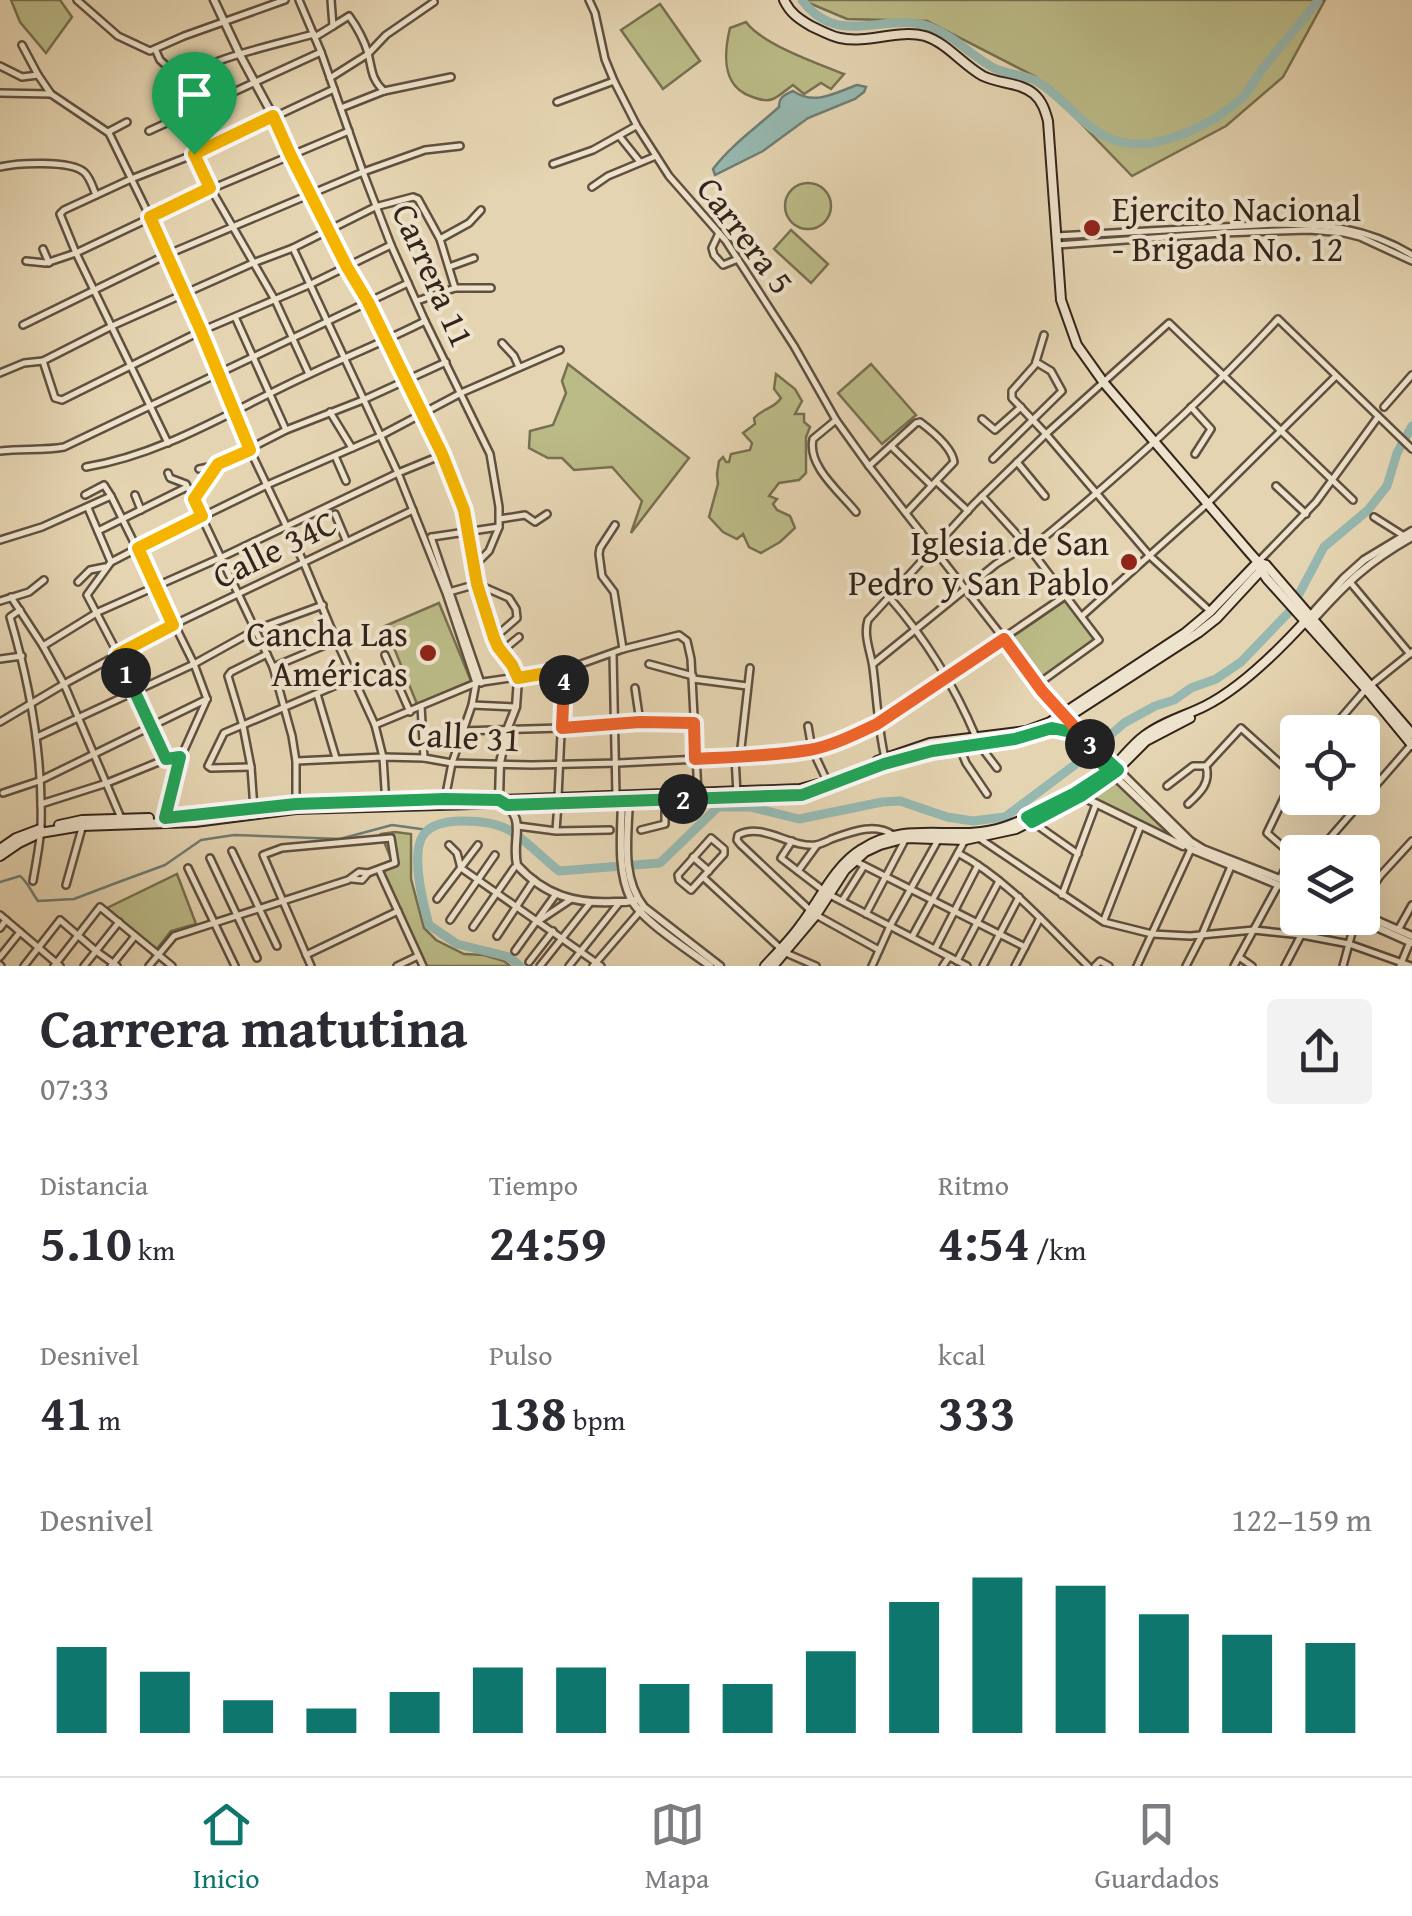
<!DOCTYPE html>
<html lang="es">
<head>
<meta charset="utf-8">
<style>
  body { margin:0; font-family:"Gentium Book Plus",serif; background:#f2f2f3; color:#2b2b33; height:100vh; display:flex; flex-direction:column; font-size:38px; white-space:nowrap }
  * { box-sizing:border-box; margin:0 }
  p { font-size:32px; color:#7c7c81 }
  .icon { flex:none; width:55px; height:55px; fill:none; stroke:currentColor; stroke-width:2; stroke-linecap:round; stroke-linejoin:round }
  .map { position:relative; height:966px; overflow:hidden }
  .side { display:flex; flex-direction:column; background:#fff; flex:1 }
  .side>* { flex:none }
  .buttons { position:absolute; left:1280px; top:715px; display:grid; gap:20px }
  .buttons a { display:grid; place-items:center; width:100px; height:100px; border-radius:10px; background:#fff; box-shadow:0 10px 40px #0002; font-size:50px }
  .pin { position:absolute; display:grid; place-items:center; width:85px; height:85px; color:#fff; margin:-102px -42px; border-radius:50% 50% 50% 0; rotate:-45deg; box-shadow:0 0 10px #0007 }
  .pin .icon { rotate:45deg }
  .km { position:absolute; width:50px; height:50px; margin:-25px; border-radius:50%; background:#222; color:#fff; font-size:28px; line-height:50px; text-align:center }
  .round { display:grid; place-items:center; flex:none; width:105px; height:105px; border-radius:10px; background:#f2f2f3 }
  .summary { display:flex; align-items:center; justify-content:space-between; height:170px; padding:0 40px }
  h1 { font-size:55px; font-weight:800; line-height:75px }
  .stats { display:grid; grid-template-columns:repeat(3,1fr); gap:15px; height:170px; padding:10px 40px }
  .stats div { display:grid; align-content:center }
  .stats b { font-size:50px; font-weight:800 }
  .stats small { font-size:28px; font-weight:400 }
  .stats p { font-size:28px }
  .chart { height:280px; padding:20px 40px }
  .chart p { display:flex; justify-content:space-between }
  .chart svg { width:100%; height:180px; margin-top:10px; stroke:#0f766e; stroke-width:6 }
  .tab-bar { display:flex; justify-content:space-around; align-items:center; height:140px; border-top:2px solid #e1e1e2; background:#fff; font-size:28px; color:#7c7c81 }
  .tab-bar a { display:grid; justify-items:center; gap:5px }
  .tab-bar .current { color:#0f766e }
  .map>svg:first-child { display:block }
</style>
</head>
<body>
<div class="map">
<svg width="1412" height="966" viewBox="0 0 1412 966">
  <rect width="100%" height="100%" fill="#e5d4b1"/>
  <filter id="stains"><feTurbulence type="fractalNoise" baseFrequency=".002" numOctaves="4"/><feColorMatrix values="0 0 0 0 .2 0 0 0 0 .09 0 0 0 0 .02 0 0 0 .5 -.17"/></filter>
  <radialGradient id="worn" r=".72"><stop offset=".6" stop-color="#630" stop-opacity="0"/><stop offset="1" stop-color="#630" stop-opacity=".3"/></radialGradient>
  <g fill="#bbbb87" stroke="#777051" stroke-width="2.5">
    <path d="M11,0H60L72,17L46,53L20,22Z"/>
    <path d="M802,0H1325L1283,77L1226,126L1132,176L1036,77L927,21L847,19Z"/>
    <path d="M660,4L700,61L663,89L621,30Z"/>
    <path d="M746,22C762,44 818,64 844,74L831,89L821,83L804,94L793,85C787,89 780,96 773,99C766,102 757,99 750,96C721,85 724,53 730,28Z"/>
    <circle cx="808" cy="206" r="23"/>
    <path d="M791,230L828,264L811,283L774,249Z"/>
    <path d="M568,364L689,458L631,533L642,501L612,467L574,470L562,458H548L529,448L530,431L553,425L566,393L562,381Z"/>
    <path d="M871,364L916,415L882,444L838,393Z"/>
    <path d="M776,374L795,389L802,401L795,414H804V422L810,427L806,437V473L799,480L779,483L769,496L777,499L773,504L777,510L790,516L795,528L780,542L761,553L749,547L743,534L737,539L723,532L709,517L718,484L717,474L719,461L723,457L726,462H729L731,454L750,450L752,443L743,433L755,424L754,418C763,408 774,409 781,398L774,389Z"/>
    <path d="M1066,600L1096,639L1039,680L1008,640Z"/>
    <path d="M439,603L471,681L417,704L385,626Z"/>
    <path d="M1114,778L1177,839L1086,796Z"/>
    <path d="M395,832L411,834V879L424,928L436,940L464,954L484,955L504,961L510,966H426L383,870L393,864L381,834Z"/>
    <path d="M177,874L196,924L171,931L156,950L107,908Z"/>
  </g>
  <path fill="#96b8b0" stroke="#6e7d74" stroke-width="2.5" d="M857,85L866,87L864,92L855,99L808,118L763,151L715,175L713,169C731,145 757,127 779,107C779,97 784,95 793,91C815,106 834,93 857,85Z"/>
  <g fill="none" stroke-linecap="round" stroke-linejoin="round">
    <path stroke="#6e7d74" stroke-width="2.5" d="M0,882L20,876C27,881 32,893 38,901L74,899L116,883L165,865L201,840L234,835L340,839L392,825L428,830"/>
    <g stroke="#96b8b0" stroke-width="9">
      <path d="M802,0C839,50 887,10 930,27C955,36 971,56 994,68C1007,75 1024,74 1038,82C1065,98 1085,132 1117,141C1157,153 1214,124 1243,97C1251,88 1257,75 1265,66C1282,43 1302,23 1318,0"/>
      <path d="M520,966L509,957L457,944L429,925C423,903 412,861 421,839C428,823 448,821 463,821C478,821 496,823 509,830C527,841 543,858 559,871L660,863L718,807H750L799,819L882,802L900,801L947,817L973,821L1005,817L1088,755L1124,723L1155,706L1174,700L1191,688L1216,679L1241,662L1290,611L1324,547L1368,510L1387,486L1397,453L1412,426"/>
    </g>
    <g stroke="#605040" stroke-width="10">
      <g id="minor">
        <path d="M77,0L118,36L150,51L184,36L285,0"/>
        <path d="M299,0L321,52L363,172L391,245L425,321L490,454L499,507V527L489,551L474,566"/>
        <path d="M331,0L333,26L349,16C357,27 364,40 368,53C372,69 371,79 384,91"/>
        <path d="M589,0L595,13L605,59L614,81L637,126L669,176L726,241L794,346L836,420L869,466L1062,713"/>
        <path d="M315,37L333,26"/>
        <path d="M22,45L38,75L51,94L109,133L150,217L201,331L250,450L303,561L336,640L375,725L383,757L386,805"/>
        <path d="M156,51L160,60L180,78"/>
        <path d="M0,66L22,77L38,75"/>
        <path d="M330,78L368,54L386,35L434,2"/>
        <path d="M170,86C204,59 271,46 314,34"/>
        <path d="M0,93L51,94"/>
        <path d="M557,102L614,81"/>
        <path d="M341,108L384,91L451,77"/>
        <path d="M179,117L211,189L275,300L309,374"/>
        <path d="M149,131L321,52"/>
        <path d="M108,132L127,122"/>
        <path d="M620,137L640,162"/>
        <path d="M553,164L593,150L636,126"/>
        <path d="M0,167C17,163 70,160 84,172C90,177 93,188 96,195"/>
        <path d="M592,187L608,176L656,156"/>
        <path d="M719,233L712,248L714,255L723,265L738,259"/>
        <path d="M1056,236L1276,224C1329,225 1366,227 1412,255"/>
        <path d="M440,239L469,223L481,210"/>
        <path d="M1057,245L1222,233L1309,230L1344,233L1360,237L1412,261"/>
        <path d="M293,248L398,473L446,593L476,683L472,705L452,763L445,799"/>
        <path d="M43,249L49,263"/>
        <path d="M26,261L46,263L76,253L211,189L349,131"/>
        <path d="M449,267L474,258"/>
        <path d="M417,301L455,288H491"/>
        <path d="M236,319L286,430"/>
        <path d="M23,325L166,255L363,172L425,150L460,146"/>
        <path d="M1044,335L1035,365L1012,391V398L1046,434L1150,556L1211,612"/>
        <path d="M502,343L514,356L519,367"/>
        <path d="M43,361L55,398L62,400L201,331L309,285L391,245"/>
        <path d="M0,373L24,363L43,361L112,326L253,263L293,248L375,207L413,197L418,199L440,239L455,288"/>
        <path d="M1191,407L1211,429L1195,454"/>
        <path d="M1384,407L1412,375"/>
        <path d="M330,412L352,448"/>
        <path d="M982,419L995,430L1021,407"/>
        <path d="M836,420L813,439C807,466 840,492 856,512"/>
        <path d="M168,443L76,253L60,214L64,210L131,179L195,154L334,89"/>
        <path d="M891,446L931,485"/>
        <path d="M0,451C22,448 43,451 64,447L408,283"/>
        <path d="M335,456L346,481"/>
        <path d="M993,459L1062,391L1051,371L1036,362"/>
        <path d="M1017,462L1045,496"/>
        <path d="M869,466L916,423L920,422C932,431 952,448 954,462L906,513"/>
        <path d="M86,467C165,454 234,409 306,376C345,357 386,341 425,321"/>
        <path d="M199,469L218,465L286,430L363,400L446,362"/>
        <path d="M168,473L170,478L186,484L273,667L292,736L296,761V804"/>
        <path d="M937,482L968,511"/>
        <path d="M1276,486L1306,514"/>
        <path d="M85,495L104,485L111,496L194,664L207,699"/>
        <path d="M135,495L141,510"/>
        <path d="M982,496L1030,549L1099,640L1038,684"/>
        <path d="M194,499L216,467"/>
        <path d="M88,508L111,562"/>
        <path d="M335,514L346,540"/>
        <path d="M1374,517L1404,536"/>
        <path d="M500,519L525,515L535,522L547,514"/>
        <path d="M615,525L600,548L599,554L602,576L614,592L623,649"/>
        <path d="M98,531L187,487"/>
        <path d="M431,537L481,683"/>
        <path d="M432,537L499,527"/>
        <path d="M0,540L42,527L111,496"/>
        <path d="M1030,549C1117,478 1202,402 1278,319L1412,449"/>
        <path d="M1258,562L1316,502L1378,417"/>
        <path d="M78,582L90,570L105,567"/>
        <path d="M1350,582L1410,654"/>
        <path d="M449,592L477,584L509,598L516,609L517,618L494,638"/>
        <path d="M11,597L43,646L64,684L121,818"/>
        <path d="M889,597C926,639 954,685 976,737"/>
        <path d="M0,601L29,592L44,580"/>
        <path d="M20,610L10,617C30,685 43,755 41,826C40,844 36,863 33,881"/>
        <path d="M1082,616L1208,503L1336,376"/>
        <path d="M43,646L98,612L220,558L398,473L442,455"/>
        <path d="M502,651L519,637"/>
        <path d="M613,654L616,795"/>
        <path d="M385,655L410,712"/>
        <path d="M0,659L22,656"/>
        <path d="M649,664L693,676"/>
        <path d="M873,664L996,564L1027,545"/>
        <path d="M273,667L335,641"/>
        <path d="M693,679L747,686"/>
        <path d="M635,688L640,722"/>
        <path d="M317,694L336,758"/>
        <path d="M472,705L516,707"/>
        <path d="M421,706L424,758"/>
        <path d="M0,722L64,684L173,625L413,510"/>
        <path d="M375,725L476,683L564,670L623,649L679,635L687,641L691,659L698,793"/>
        <path d="M808,726L812,749L827,781"/>
        <path d="M462,731L562,728L640,722L694,723"/>
        <path d="M1329,732L1366,689L1412,652"/>
        <path d="M37,737L194,664L257,629L323,605"/>
        <path d="M978,743L997,768"/>
        <path d="M959,746L966,763L987,794"/>
        <path d="M735,757L737,794"/>
        <path d="M740,757L750,668"/>
        <path d="M885,758C878,728 877,699 873,668C871,652 863,636 868,620L974,504L1046,434L1169,323L1353,500"/>
        <path d="M166,759L118,654L87,595L111,562L138,548L267,485L380,436L461,393L560,350"/>
        <path d="M296,761L383,757L424,758L452,763L532,765L618,763L740,757L812,749L877,724L1065,596"/>
        <path d="M251,767L211,768L208,766L224,733L353,678"/>
        <path d="M1167,786L1193,766H1206L1241,728L1292,774L1293,779L1267,833L1298,860"/>
        <path d="M3,793L39,781L207,699"/>
        <path d="M558,797L564,670"/>
        <path d="M41,804L107,783L166,759L181,757"/>
        <path d="M1188,804C1200,793 1211,783 1206,766"/>
        <path d="M254,809L251,767L243,726L228,676L231,672L267,654"/>
        <path d="M165,818L181,757L207,699"/>
        <path d="M1031,821L1078,854"/>
        <path d="M518,826L556,831L610,830"/>
        <path d="M556,830L558,804"/>
        <path d="M641,830L665,824V800"/>
        <path d="M711,838L724,849V854L691,890L679,880L678,875Z"/>
        <path d="M979,838L1104,922L1152,934L1190,936L1254,930L1302,935L1349,944L1411,966"/>
        <path d="M965,840L958,853C1008,880 1047,926 1088,966"/>
        <path d="M792,841L781,858L824,891"/>
        <path d="M449,845L457,853L461,868L601,966"/>
        <path d="M232,851L277,946"/>
        <path d="M1324,852L1329,839L1412,744"/>
        <path d="M693,857L709,871"/>
        <path d="M210,858L257,958"/>
        <path d="M853,860L1025,947"/>
        <path d="M188,868L235,966"/>
        <path d="M379,870L423,966"/>
        <path d="M798,871L817,845"/>
        <path d="M703,877L781,949"/>
        <path d="M352,879L362,880L368,873"/>
        <path d="M1280,879L1292,855"/>
        <path d="M66,885L82,828"/>
        <path d="M828,894L967,966"/>
        <path d="M1062,895L1096,804"/>
        <path d="M437,899L478,845"/>
        <path d="M842,901L864,866"/>
        <path d="M1362,903L1380,876L1412,841"/>
        <path d="M811,911L740,844L737,840L738,835C764,822 789,848 816,845C818,845 830,840 831,839C851,832 875,822 893,835"/>
        <path d="M866,914L906,838"/>
        <path d="M0,915L60,966"/>
        <path d="M816,915L879,950"/>
        <path d="M450,920L495,855"/>
        <path d="M540,920L570,900"/>
        <path d="M1104,920L1141,825"/>
        <path d="M473,927L514,868"/>
        <path d="M0,928L6,920"/>
        <path d="M1398,930L1412,905"/>
        <path d="M497,936L534,880"/>
        <path d="M912,937L958,853"/>
        <path d="M935,949L978,865"/>
        <path d="M515,951L556,894"/>
        <path d="M786,953L816,966"/>
        <path d="M306,955L398,911"/>
        <path d="M0,957L20,932"/>
        <path d="M1239,957L1252,966"/>
        <path d="M957,961L999,881"/>
        <path d="M529,962L553,931"/>
        <path d="M0,965L1,966"/>
        <path d="M24,966L60,920L96,951L117,966"/>
        <path d="M54,966L100,907L172,966"/>
        <path d="M84,966L119,922"/>
        <path d="M111,966L135,936"/>
        <path d="M149,966L174,936L348,880L359,872L368,873L395,863L391,838L282,848L263,855L311,966"/>
        <path d="M397,966L418,956"/>
        <path d="M540,966L590,903"/>
        <path d="M569,966L620,902"/>
        <path d="M593,966L642,909"/>
        <path d="M872,966L890,926L938,840"/>
        <path d="M943,966L949,957"/>
        <path d="M983,966L1019,897"/>
        <path d="M1015,966L1040,918"/>
        <path d="M1095,966L1100,961L1109,966"/>
        <path d="M1137,966L1191,849"/>
        <path d="M1186,966L1201,937L1232,864"/>
        <path d="M1234,966L1278,885"/>
        <path d="M1285,966L1310,918"/>
        <path d="M1343,966L1356,918"/>
        <path d="M1400,966L1410,942"/>
      </g>
    </g>
    <g stroke="#605040" stroke-width="11">
      <g id="tertiary">
        <path d="M214,0L240,55L273,116L290,154L347,267L368,301L424,414L464,510L477,584L494,638L498,647L512,665L518,679L516,707L507,730L500,763L499,800C529,819 511,836 517,865C544,895 575,904 614,902C623,902 629,903 638,899"/>
        <path d="M1310,616L1344,578L1364,560L1412,531"/>
        <path d="M1313,620C1346,583 1369,561 1412,537"/>
        <path d="M1064,716L1190,841L1203,849L1298,886"/>
        <path d="M1059,719L1101,763L1191,849L1298,893"/>
        <path d="M622,796C622,828 616,870 631,899C642,921 689,950 710,966"/>
        <path d="M1081,796L1183,846"/>
        <path d="M629,799C628,835 620,877 644,907L720,966"/>
        <path d="M1362,914L1412,936"/>
        <path d="M1356,918L1412,943"/>
      </g>
    </g>
    <g stroke="#33241b" stroke-width="12">
      <g id="secondary">
        <path d="M784,0C790,13 799,19 811,26C820,30 830,36 840,38C868,44 898,29 925,36C947,43 963,65 983,76C999,84 1020,82 1034,94C1042,101 1045,110 1048,121L1061,300L1077,345L1104,383L1250,553L1258,562L1266,565L1412,734"/>
        <path d="M1259,567L1267,579L1366,689L1412,745"/>
        <path d="M877,761L930,743L1026,731L1050,722L1185,633L1210,612L1258,562"/>
        <path d="M163,818L296,804L499,800L800,789L818,784"/>
        <path d="M59,825L82,820L149,818"/>
        <path d="M0,849L16,838L40,829"/>
        <path d="M0,856L19,843L40,833L82,826L195,822L296,809L802,795L884,764L947,747L1015,739L1051,728L1198,633L1217,618L1266,565"/>
        <path d="M765,966C777,953 790,940 800,926C820,900 834,866 862,849C909,819 955,843 1004,827C1034,817 1080,793 1105,774C1120,763 1129,747 1144,736C1162,722 1185,716 1205,706C1243,687 1282,647 1310,616"/>
        <path d="M773,966L816,915L845,870L865,852L880,845L906,838L965,840L1016,829L1081,796L1109,778L1146,741L1190,718"/>
      </g>
    </g>
    <use href="#minor" stroke="#eee3cc" stroke-width="5"/>
    <use href="#tertiary" stroke="#eee3cc" stroke-width="6"/>
    <use href="#secondary" stroke="#eee3cc" stroke-width="8"/>
  </g>
  <g fill="none" stroke-linecap="round" stroke-linejoin="round">
    <g stroke="#fff" stroke-width="20">
      <path id="split-1" d="M126,673L118,654L173,625L138,548L202,516L194,499L218,464L250,450L201,331L150,217L210,188L194,154"/>
    </g>
    <g stroke="#fff" stroke-width="20">
      <path id="split-2" d="M126,673L166,759L180,757L165,818L296,804L445,799L499,800L507,805L683,799"/>
    </g>
    <g stroke="#fff" stroke-width="20">
      <path id="split-3" d="M683,799L802,795L884,764L932,751L1015,739L1052,728L1071,732L1109,771L1075,793L1027,817L1032,822L1081,796L1118,770L1090,744"/>
    </g>
    <g stroke="#fff" stroke-width="20">
      <path id="split-4" d="M564,680L562,728L640,722L694,723L695,759C733,757 771,756 809,750C832,746 856,734 877,724L1004,639L1042,691L1090,744"/>
    </g>
    <g stroke="#fff" stroke-width="20">
      <path id="split-5" d="M194,154L273,116L290,154L347,267L368,302L442,454L464,510L477,584L494,638L498,647L512,665L518,678L564,670V680"/>
    </g>
    <use href="#split-1" stroke="#f5b400" stroke-width="12"/>
    <use href="#split-2" stroke="#22a559" stroke-width="12"/>
    <use href="#split-3" stroke="#22a559" stroke-width="12"/>
    <use href="#split-4" stroke="#f0652b" stroke-width="12"/>
    <use href="#split-5" stroke="#f5b400" stroke-width="12"/>
  </g>
  <g fill="#8f2418" stroke="#eee3cc" stroke-width="4">
    <circle cx="1092" cy="228" r="10"/>
    <circle cx="1129" cy="562" r="10"/>
    <circle cx="428" cy="653" r="10"/>
  </g>
  <g text-anchor="middle" dominant-baseline="central" stroke-width="8" stroke-linejoin="round" paint-order="stroke">
    <g font-size="35" fill="#33241b" stroke="#eee3cc" text-anchor="end">
      <text x="1112" y="208" text-anchor="start">Ejercito Nacional<tspan x="1112" dy="40">- Brigada No. 12</tspan></text>
      <text x="1109" y="542">Iglesia de San<tspan x="1109" dy="40">Pedro y San Pablo</tspan></text>
      <text x="408" y="633">Cancha Las<tspan x="408" dy="40">Américas</tspan></text>
    </g>
    <g font-size="35" fill="#33241b" stroke="#eee3cc">
      <text transform="translate(746 235) rotate(53)">Carrera 5</text>
      <text transform="translate(434 275) rotate(66)">Carrera 11</text>
      <text transform="translate(274 549) rotate(-26)">Calle 34C</text>
      <text transform="translate(464 736) rotate(3)">Calle 31</text>
    </g>
  </g>
  <rect width="100%" height="100%" filter="url(#stains)"/>
  <rect width="100%" height="100%" fill="url(#worn)"/>
</svg>
<div class="buttons">
<a><svg class="icon" aria-label="locate" viewBox="0 0 24 24"><circle cx="12" cy="12" r="6"/><path d="M12 2v4M12 18v4M2 12h4M18 12h4"/></svg></a>
<a><svg class="icon" aria-label="layers" viewBox="0 0 24 24"><path d="M12 4l9 5-9 5-9-5zM3 14l9 5 9-5"/></svg></a>
</div>
<div class="pin" style="left:194px;top:154px;background:#1e9e55"><svg class="icon" aria-label="arrive" viewBox="0 0 24 24"><path d="M6 21V4h12l-3 4 3 4H6"/></svg></div>
<b class="km" style="left:126px;top:673px">1</b>
<b class="km" style="left:683px;top:799px">2</b>
<b class="km" style="left:1090px;top:744px">3</b>
<b class="km" style="left:564px;top:680px">4</b>
</div>
<section class="side">
<div class="summary"><div><h1>Carrera matutina</h1><p>07:33</p></div><a class="round"><svg class="icon" aria-label="share" viewBox="0 0 24 24"><path d="M12 15V3M7 8l5-5 5 5M5 13v7h14v-7"/></svg></a></div>
<div class="stats">
<div><p>Distancia</p><b>5.10<small> km</small></b></div>
<div><p>Tiempo</p><b>24:59</b></div>
<div><p>Ritmo</p><b>4:54<small> /km</small></b></div>
</div>
<div class="stats">
<div><p>Desnivel</p><b>41<small> m</small></b></div>
<div><p>Pulso</p><b>138<small> bpm</small></b></div>
<div><p>kcal</p><b>333</b></div>
</div>
<div class="chart"><p><span>Desnivel</span>122–159 m</p>
<svg viewBox="0 0 160 44" preserveAspectRatio="none"><path d="M5 44V23M15 44V29M25 44V36M35 44V38M45 44V34M55 44V28M65 44V28M75 44V32M85 44V32M95 44V24M105 44V12M115 44V6M125 44V8M135 44V15M145 44V20M155 44V22"/></svg>
</div>
</section>
<nav class="tab-bar">
<a class="current"><svg class="icon" aria-label="home" viewBox="0 0 24 24"><path d="M3 11l9-7 9 7M6 9v11h12V9"/></svg>Inicio</a>
<a><svg class="icon" aria-label="map" viewBox="0 0 24 24"><path d="M3 6l6-2 6 2 6-2v14l-6 2-6-2-6 2zM9 4v14M15 6v14"/></svg>Mapa</a>
<a><svg class="icon" aria-label="saved" viewBox="0 0 24 24"><path d="M7 4h10v16l-5-4-5 4z"/></svg>Guardados</a>
</nav>
</body>
</html>
